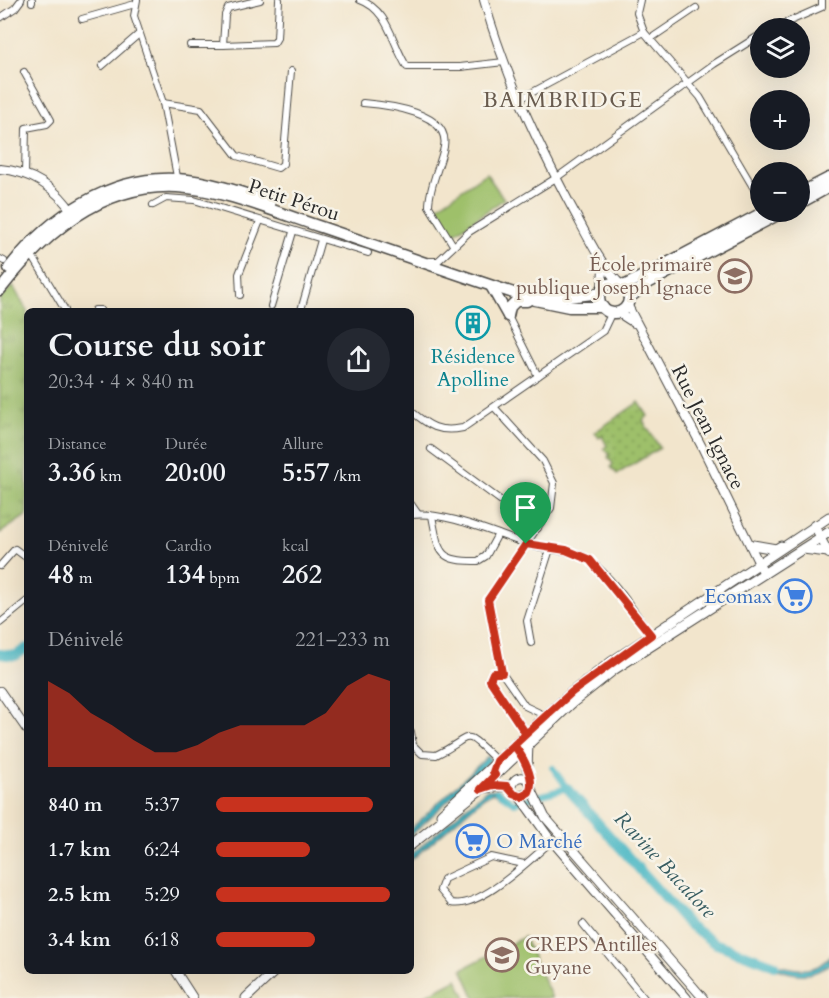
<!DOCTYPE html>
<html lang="fr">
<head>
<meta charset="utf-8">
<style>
  body { margin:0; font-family:Cardo,serif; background:#242831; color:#f1f3f6; height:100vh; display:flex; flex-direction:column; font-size:22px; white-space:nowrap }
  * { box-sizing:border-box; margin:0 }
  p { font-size:20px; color:#9ea1a6 }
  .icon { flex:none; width:33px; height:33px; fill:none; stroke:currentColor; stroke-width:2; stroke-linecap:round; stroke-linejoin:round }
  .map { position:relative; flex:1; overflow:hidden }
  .sheet { position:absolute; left:24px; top:308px; width:390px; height:666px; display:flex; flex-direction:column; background:#171b24; border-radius:9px; box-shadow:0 6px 24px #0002 }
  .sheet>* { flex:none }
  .buttons { position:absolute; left:750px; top:18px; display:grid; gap:12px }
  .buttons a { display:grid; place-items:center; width:60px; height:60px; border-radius:50%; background:#171b24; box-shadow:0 6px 24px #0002; font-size:30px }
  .pin { position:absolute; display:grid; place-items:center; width:51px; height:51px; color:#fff; margin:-62px -26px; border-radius:50% 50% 50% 0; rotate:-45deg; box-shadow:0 0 6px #0007 }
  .pin .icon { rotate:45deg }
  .round { display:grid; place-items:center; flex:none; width:63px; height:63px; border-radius:32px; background:#242831 }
  .summary { display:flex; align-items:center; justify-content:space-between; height:102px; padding:0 24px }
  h1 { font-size:33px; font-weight:700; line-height:45px }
  .stats { display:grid; grid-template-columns:repeat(3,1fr); gap:9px; height:102px; padding:6px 24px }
  .stats div { display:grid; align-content:center }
  .stats b { font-size:26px; font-weight:700 }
  .stats small { font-size:16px; font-weight:400 }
  .stats p { font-size:16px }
  .chart { height:168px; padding:12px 24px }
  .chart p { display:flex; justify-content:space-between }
  .chart svg { width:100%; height:108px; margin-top:6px; fill:#c8321e; opacity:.7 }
  ul { padding:0 24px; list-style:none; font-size:20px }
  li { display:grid; grid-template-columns:96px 72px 1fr; align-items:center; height:45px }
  li i { height:15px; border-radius:8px; background:#c8321e }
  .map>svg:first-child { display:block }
</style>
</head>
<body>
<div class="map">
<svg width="829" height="998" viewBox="0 0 829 998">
  <defs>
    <pattern id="grass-tufts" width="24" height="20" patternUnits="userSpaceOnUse" patternTransform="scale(1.5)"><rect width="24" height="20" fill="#9ec06a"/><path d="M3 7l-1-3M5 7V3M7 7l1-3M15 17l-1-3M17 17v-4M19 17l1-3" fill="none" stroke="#819c57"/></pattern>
    <pattern id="park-dots" width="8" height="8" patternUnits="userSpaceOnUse" patternTransform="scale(1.5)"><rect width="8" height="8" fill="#9ec06a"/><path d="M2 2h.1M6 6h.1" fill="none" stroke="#819c57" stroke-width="1.8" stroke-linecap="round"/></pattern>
  </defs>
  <rect width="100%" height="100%" fill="#f7f3e8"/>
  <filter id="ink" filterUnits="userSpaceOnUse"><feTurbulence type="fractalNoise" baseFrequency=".0167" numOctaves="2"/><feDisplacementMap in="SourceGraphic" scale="12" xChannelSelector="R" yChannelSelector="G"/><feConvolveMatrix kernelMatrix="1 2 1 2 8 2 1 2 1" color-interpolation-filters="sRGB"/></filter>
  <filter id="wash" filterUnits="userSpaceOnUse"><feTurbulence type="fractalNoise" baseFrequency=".008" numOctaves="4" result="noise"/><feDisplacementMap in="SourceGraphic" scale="24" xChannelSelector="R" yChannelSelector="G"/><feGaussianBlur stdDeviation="1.35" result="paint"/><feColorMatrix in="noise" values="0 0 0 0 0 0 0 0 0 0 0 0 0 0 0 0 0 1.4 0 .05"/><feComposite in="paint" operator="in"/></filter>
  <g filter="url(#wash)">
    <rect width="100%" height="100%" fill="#f2e5cc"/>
    <path fill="url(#grass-tufts)" stroke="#64764a" stroke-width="1.5" d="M13,286L27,311V515L0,533V298Z"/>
    <path fill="url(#park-dots)" stroke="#64764a" stroke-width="1.5" d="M639,402L648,416L643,421L660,448L617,474L611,467L613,464L608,457L610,455L604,448L607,446L602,436L599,438L595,432Z"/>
    <g fill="#9ec06a" stroke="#64764a" stroke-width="1.5">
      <path d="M486,173L504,199L452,235L434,209Z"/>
      <path d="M524,937L552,998H475L462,969Z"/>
      <path d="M457,979L466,998H421Z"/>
    </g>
    <g fill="#49b7c4" stroke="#3a7178" stroke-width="1.5">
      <path d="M488,756L491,760L411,835V829Z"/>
      <path d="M498,789L505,794L502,797L493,792L484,797L411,860V855L486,790Z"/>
      <path d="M829,956V964C809,982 784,973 763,962C786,965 813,980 829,956Z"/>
    </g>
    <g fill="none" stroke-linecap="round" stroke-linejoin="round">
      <path stroke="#49b7c4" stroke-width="6" d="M497,791L514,803L567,788L553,768"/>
      <g stroke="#49b7c4" stroke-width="10">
        <path d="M0,654L15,656L27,648"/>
        <path d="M567,788L688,924L714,943L775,965"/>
      </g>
    </g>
  </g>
  <g filter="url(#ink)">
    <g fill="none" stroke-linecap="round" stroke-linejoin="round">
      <g stroke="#494743" stroke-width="8">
        <g id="street">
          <path d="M32,0V2"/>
          <path d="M137,0L134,16L163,103L178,182"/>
          <path d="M260,0L228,8L225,15L223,45L274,43L277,38L279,0"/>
          <path d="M360,0C389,10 392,44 407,67H460L504,62"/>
          <path d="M640,0L637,13L644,32L700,97L760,199"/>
          <path d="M0,18L15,8L21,0"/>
          <path d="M82,19L135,4"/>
          <path d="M774,28L822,7V0"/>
          <path d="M650,39L696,8"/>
          <path d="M190,45H223"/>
          <path d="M102,66L139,34"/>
          <path d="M24,72L51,120L47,124L26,128L25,174"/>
          <path d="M520,99L644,32"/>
          <path d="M163,103L201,109L237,156L278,168L283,164L291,71"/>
          <path d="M363,103C387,105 451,112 444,147C440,166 429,187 429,206L453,245"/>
          <path d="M153,205L166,198L194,200L368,253"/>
          <path d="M30,252L65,310"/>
          <path d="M0,259L4,261"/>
          <path d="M429,261H438L469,232L556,178L714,64L760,35"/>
          <path d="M240,295L239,274L260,221"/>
          <path d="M271,306L293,232"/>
          <path d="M95,310H100"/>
          <path d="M301,310L321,240"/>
          <path d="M508,316L538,376"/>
          <path d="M495,408L543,461L554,483L551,508L488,600L502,673L525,706L546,716"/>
          <path d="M411,411C429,426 439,433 463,428L603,331L612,312"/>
          <path d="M431,449L538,528"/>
          <path d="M411,504L418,514"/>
          <path d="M411,515C445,510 502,537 536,547C554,552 574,548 589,560C614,579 633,610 651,635"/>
          <path d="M432,516C439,551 437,562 478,561L486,556L498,534"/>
          <path d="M0,566L15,549L27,558"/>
          <path d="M0,623L27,601"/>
          <path d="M531,643L527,621L550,549"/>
          <path d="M502,673H493L490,680L527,734"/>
          <path d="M411,732L413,745L422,754L436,755C475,737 460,725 497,761"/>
          <path d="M524,864L491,857L444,879L440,890L451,903C481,909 529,860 552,841"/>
          <path d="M583,924L644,998"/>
        </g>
      </g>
      <g stroke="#494743" stroke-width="10">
        <g id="secondary">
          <path d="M484,0C504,72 536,140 571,206C586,233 598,261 619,283"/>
          <path d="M0,169C29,171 58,188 73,214"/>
          <path d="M602,289L603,266"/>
          <path d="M627,304L703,449L764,574"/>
          <path d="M617,312L634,323"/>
          <path d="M814,525L829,554"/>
          <path d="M0,691L27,730"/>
          <path d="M531,788L545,817L703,998"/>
          <path d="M511,789C512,774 530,773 531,788L529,793L519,796"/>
          <path d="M519,796L550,839L687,998"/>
          <path d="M175,970L193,998"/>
        </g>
      </g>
      <g stroke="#494743" stroke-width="11">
        <g id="primary">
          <path d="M753,545L776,549L781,546"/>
          <path d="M803,549L828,552"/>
          <path d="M527,768L528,744"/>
          <path d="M483,788L507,786"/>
          <path d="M441,814L572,692L611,662L829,517"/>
          <path d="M411,845L481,789L571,704L615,669L829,532"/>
          <path d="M246,998L276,970"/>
        </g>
      </g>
      <g stroke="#494743" stroke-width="13">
        <g id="highway">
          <path d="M800,193L829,178"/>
          <path d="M800,203L829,187"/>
          <path d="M9,268C49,217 110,175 177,179C209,181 241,192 270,202"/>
          <circle cx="614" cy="298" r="15"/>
          <path d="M491,286L508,316"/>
          <path d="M624,286L764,212"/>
          <path d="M0,290C43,235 101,183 177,187C226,190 275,212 321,227C392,251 463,277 535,300L569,307H603"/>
          <path d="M541,294L569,297L600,293"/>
          <path d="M629,298L648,283L783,212"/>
          <path d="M508,316L510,307L516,301H527"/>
        </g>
      </g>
      <use href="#street" stroke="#fff" stroke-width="6"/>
      <use href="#secondary" stroke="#fff" stroke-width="8"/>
      <use href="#primary" stroke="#fff" stroke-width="9"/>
      <use href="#highway" stroke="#fff" stroke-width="10"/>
    </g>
  </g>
  <g fill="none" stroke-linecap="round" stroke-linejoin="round" filter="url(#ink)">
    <g stroke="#fff" stroke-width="12">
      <path id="route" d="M526,544L488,600L502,673H493L490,680L526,734L497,761L493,772L495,775L481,789L493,785L507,786L514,794L522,797L529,793C536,779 523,757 514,745L572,692L651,635L590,560L566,550L526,544"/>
    </g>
    <use href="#route" stroke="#c8321e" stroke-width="8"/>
  </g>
  <defs>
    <g id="school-ring" transform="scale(1.725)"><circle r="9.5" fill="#f7f3e8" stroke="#8d6e63" stroke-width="1.5"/><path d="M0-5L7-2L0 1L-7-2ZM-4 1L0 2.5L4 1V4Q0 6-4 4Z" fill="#8d6e63"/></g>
    <g id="building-ring" transform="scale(1.725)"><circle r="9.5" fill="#f7f3e8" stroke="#0f9aa8" stroke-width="1.5"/><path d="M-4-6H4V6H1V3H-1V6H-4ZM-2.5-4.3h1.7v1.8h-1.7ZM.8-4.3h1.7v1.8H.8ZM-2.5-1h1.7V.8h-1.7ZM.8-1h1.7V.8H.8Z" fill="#0f9aa8"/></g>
    <g id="supermarket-ring" transform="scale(1.725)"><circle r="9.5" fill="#f7f3e8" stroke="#3f7fe0" stroke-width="1.5"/><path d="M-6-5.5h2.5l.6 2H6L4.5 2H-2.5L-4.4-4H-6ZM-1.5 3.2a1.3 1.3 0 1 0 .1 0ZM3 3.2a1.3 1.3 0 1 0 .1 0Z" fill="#3f7fe0"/></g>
    <g id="university-ring" transform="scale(1.725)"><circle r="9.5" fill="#f7f3e8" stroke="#8d6e63" stroke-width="1.5"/><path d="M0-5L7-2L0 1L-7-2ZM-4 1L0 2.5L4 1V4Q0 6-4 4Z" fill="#8d6e63"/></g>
  </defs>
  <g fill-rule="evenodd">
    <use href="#school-ring" x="735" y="276"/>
    <use href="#building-ring" x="473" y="323"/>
    <use href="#supermarket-ring" x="795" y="596"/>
    <use href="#supermarket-ring" x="473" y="841"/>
    <use href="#university-ring" x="502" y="955"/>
  </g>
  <g text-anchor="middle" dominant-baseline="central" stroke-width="5" stroke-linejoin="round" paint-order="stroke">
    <g font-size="20" fill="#2b2b2b" stroke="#f7f3e8">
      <text transform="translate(294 200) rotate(18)">Petit Pérou</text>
      <text transform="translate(708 427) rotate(63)">Rue Jean Ignace</text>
    </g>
    <g font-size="20" fill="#785e54" stroke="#f7f3e8" text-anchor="end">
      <text x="712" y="264">École primaire<tspan x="712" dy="23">publique Joseph Ignace</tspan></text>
      <text x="525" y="944" text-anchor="start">CREPS Antilles<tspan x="525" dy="23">Guyane</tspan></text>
    </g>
    <g font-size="20" fill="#0d838f" stroke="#f7f3e8">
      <text x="473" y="356">Résidence<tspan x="473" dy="23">Apolline</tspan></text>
    </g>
    <g font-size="20" fill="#366cbe" stroke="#f7f3e8" text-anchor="end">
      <text x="772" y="596">Ecomax</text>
      <text x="496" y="841" text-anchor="start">O Marché</text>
    </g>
    <g font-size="21" font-style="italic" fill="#365c61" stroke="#f7f3e8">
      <text transform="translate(665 865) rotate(47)">Ravine Bacadore</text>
    </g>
    <g font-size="22" letter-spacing="1.5" fill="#685b4e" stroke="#f7f3e8">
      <text x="563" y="100">BAIMBRIDGE</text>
    </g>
  </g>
</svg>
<div class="buttons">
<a><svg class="icon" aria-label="layers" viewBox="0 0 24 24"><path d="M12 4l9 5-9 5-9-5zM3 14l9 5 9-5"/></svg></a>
<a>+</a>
<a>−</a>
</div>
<div class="pin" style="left:526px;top:544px;background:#1e9e55"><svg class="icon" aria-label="arrive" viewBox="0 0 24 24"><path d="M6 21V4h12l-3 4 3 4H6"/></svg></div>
<section class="sheet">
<div class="summary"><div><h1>Course du soir</h1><p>20:34 · 4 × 840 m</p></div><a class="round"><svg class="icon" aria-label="share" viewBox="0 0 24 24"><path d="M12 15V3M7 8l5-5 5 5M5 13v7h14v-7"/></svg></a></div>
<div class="stats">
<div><p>Distance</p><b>3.36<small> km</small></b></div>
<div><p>Durée</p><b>20:00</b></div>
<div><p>Allure</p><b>5:57<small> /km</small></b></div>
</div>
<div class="stats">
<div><p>Dénivelé</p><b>48<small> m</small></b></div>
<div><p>Cardio</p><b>134<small> bpm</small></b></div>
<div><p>kcal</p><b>262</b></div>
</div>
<div class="chart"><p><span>Dénivelé</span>221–233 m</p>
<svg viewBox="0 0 160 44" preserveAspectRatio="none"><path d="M0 44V9L10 14L20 22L30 27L40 33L50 38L60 38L70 35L80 30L90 27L100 27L110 27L120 27L130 22L140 11L150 6L160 9V44z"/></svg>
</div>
<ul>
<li><b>840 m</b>5:37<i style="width:90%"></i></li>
<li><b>1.7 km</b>6:24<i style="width:54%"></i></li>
<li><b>2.5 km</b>5:29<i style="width:100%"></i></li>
<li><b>3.4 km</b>6:18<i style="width:57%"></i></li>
</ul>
</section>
</div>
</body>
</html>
